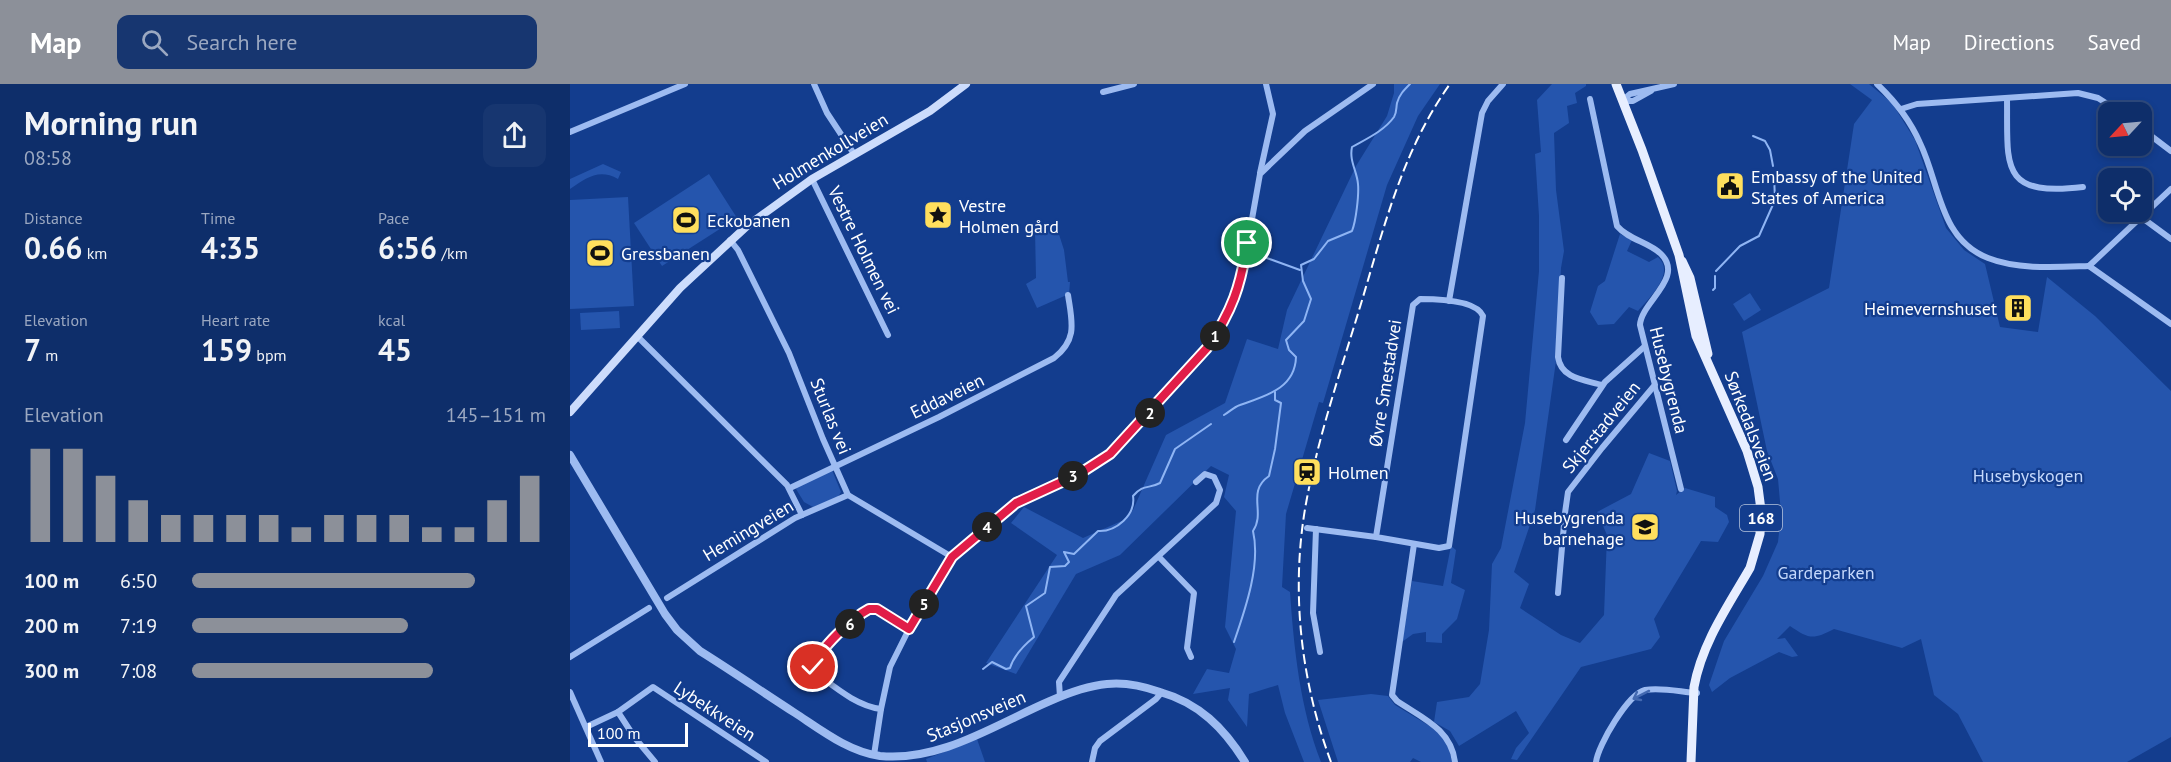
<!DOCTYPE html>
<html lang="en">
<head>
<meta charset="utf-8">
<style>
  body { margin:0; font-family:"PT Sans",sans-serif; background:#173670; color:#f1f3f6; height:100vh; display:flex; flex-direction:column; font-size:22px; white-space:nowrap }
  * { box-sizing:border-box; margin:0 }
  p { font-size:20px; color:#9ba8c1 }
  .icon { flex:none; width:33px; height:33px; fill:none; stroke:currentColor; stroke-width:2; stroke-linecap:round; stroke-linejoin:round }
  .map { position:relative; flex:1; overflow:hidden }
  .details { display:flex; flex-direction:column; background:#0e2e6a; width:570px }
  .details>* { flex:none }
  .needle { width:39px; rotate:244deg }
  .tools { position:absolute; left:1528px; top:18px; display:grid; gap:12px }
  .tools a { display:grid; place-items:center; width:54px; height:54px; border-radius:12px; background:#0e2e6a; box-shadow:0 3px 9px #0003,0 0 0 2px #2e4a7e; font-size:30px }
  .scale { position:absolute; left:18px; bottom:15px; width:100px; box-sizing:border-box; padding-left:6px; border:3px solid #fff; border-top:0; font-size:16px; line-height:21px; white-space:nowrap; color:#fff; -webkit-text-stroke:4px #133d8e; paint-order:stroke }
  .pin { position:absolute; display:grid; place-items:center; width:51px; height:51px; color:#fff; margin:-26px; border:3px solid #fff; border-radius:50%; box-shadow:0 2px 6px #0007 }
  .km { position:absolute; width:30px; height:30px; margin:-15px; border-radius:50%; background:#222; color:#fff; font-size:16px; line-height:30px; text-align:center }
  .round { display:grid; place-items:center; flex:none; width:63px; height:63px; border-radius:12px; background:#173670 }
  .headline { display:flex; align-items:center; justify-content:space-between; height:102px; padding:0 24px }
  h1 { font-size:33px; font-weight:700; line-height:45px }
  .metrics { display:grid; grid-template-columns:repeat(3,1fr); gap:9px; height:102px; padding:6px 24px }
  .metrics div { display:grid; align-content:center }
  .metrics b { font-size:30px; font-weight:700 }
  .metrics small { font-size:16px; font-weight:400 }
  .metrics p { font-size:16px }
  .chart { height:168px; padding:12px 24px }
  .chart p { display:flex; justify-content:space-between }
  .chart svg { width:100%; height:108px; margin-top:6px; stroke:#8c9099; stroke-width:6 }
  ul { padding:0 24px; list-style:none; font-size:20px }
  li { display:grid; grid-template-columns:96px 72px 1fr; align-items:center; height:45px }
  li i { height:15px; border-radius:8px; background:#8c9099 }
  header { display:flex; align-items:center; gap:36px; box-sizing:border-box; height:84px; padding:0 30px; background:#8c9099; color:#fff }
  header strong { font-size:28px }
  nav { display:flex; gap:33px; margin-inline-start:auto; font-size:21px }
  .search { width:420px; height:54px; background:#173670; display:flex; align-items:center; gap:15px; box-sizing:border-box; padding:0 21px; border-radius:12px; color:#9ba8c1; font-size:22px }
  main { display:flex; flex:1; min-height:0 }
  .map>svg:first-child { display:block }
</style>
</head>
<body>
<header>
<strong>Map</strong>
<div class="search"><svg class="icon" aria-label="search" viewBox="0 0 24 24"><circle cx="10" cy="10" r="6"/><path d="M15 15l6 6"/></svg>Search here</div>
<nav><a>Map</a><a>Directions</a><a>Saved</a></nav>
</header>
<main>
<section class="details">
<div class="headline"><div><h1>Morning run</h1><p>08:58</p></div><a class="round"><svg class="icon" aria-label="share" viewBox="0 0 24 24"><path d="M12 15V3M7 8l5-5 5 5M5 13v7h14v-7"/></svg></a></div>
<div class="metrics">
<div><p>Distance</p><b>0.66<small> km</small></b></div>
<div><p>Time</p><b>4:35</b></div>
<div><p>Pace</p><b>6:56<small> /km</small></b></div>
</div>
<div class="metrics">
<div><p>Elevation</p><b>7<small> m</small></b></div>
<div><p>Heart rate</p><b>159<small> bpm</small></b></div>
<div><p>kcal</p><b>45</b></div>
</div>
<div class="chart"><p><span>Elevation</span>145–151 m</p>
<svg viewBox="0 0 160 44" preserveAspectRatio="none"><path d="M5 44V6M15 44V6M25 44V17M35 44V27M45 44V33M55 44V33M65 44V33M75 44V33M85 44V38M95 44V33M105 44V33M115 44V33M125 44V38M135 44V38M145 44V27M155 44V17"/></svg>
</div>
<ul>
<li><b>100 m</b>6:50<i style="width:80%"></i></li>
<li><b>200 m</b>7:19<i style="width:61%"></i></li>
<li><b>300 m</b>7:08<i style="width:68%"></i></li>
</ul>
</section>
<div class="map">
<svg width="1601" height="678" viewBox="0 0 1601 678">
  <rect width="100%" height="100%" fill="#133d8e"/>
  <g fill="#2555ad">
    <path d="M824,0H870L848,32L817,101L753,319L749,318L716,430L712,503L720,508C724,565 730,624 751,678H734L715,629L708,601L679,610L677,643L658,616L660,604L623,610L637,585L659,589L666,565L655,543L666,427L654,413L659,391L641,382L550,471L506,490L446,590L416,579L487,471L441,439L454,423L513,454L556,435L563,426L596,351L655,319L677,255L708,265L717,226L786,82L817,32L824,9Z"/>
    <path d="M982,0H1016V2L1005,9L1007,19L997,22L999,39L984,49L986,106L994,167L991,184L986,277L965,426L944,488L959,500L950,524L991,551L1010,559L1034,531L1037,451L1027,428L1061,410L1079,369L1100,377L1107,407L1106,411L1115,404L1145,413V423L1157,431L1159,438L1148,458L1131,457L1084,535L1090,553L1081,565L1011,583L947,676L941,675L946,664L959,649L946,627L889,662L880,647L864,638L867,618L899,613L910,600L919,546L922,480L931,464L955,339L969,187V132L965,70L971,68L967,16Z"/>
    <path d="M1280,0H1299L1322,19L1345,56L1376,144L1394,166L1415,180L1430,243L1468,248L1477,193L1525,232L1601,307V653L1557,678H1413L1388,630L1364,611L1351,555L1332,564L1264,545C1243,556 1239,555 1220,542L1207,555L1215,554L1228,572L1222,573L1209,568L1160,594L1142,608L1139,601L1154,557L1193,492L1208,458L1211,429L1208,395L1197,367L1172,248L1259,204L1284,40L1302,16Z"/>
    <path d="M33,80L51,88L48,95C29,84 16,94 0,105V95Z"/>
    <path d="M139,90L167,134L92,182L64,139Z"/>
    <path d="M58,113L64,222L0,225V116Z"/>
    <path d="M485,138L494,166L498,198H500L499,210L467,224L456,200L466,194L465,146Z"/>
    <path d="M1050,150L1062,156L1057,167L1079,178L1088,173C1106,189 1079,214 1068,227L1059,223L1044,240L1028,241L1020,228L1028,202L1035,197Z"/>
    <path d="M1180,209L1191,226L1174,237L1163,220Z"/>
    <path d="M49,227L50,244L11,246L10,229Z"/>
    <path d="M262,386L271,408L268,413L243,423L234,418L226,405L228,402Z"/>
    <path d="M881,462L886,466L881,499L895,506L887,535L872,550V559L856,558V548L843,550L832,558L842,497L873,502Z"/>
    <path d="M801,610L818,612L825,621L876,652L882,678H851L843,674L840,678H768L748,616Z"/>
    <path d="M407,655L415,678H357L356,675Z"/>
  </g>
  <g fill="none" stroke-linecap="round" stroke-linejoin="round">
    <g stroke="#8fb5f4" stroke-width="2">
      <path d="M1183,52L1195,57L1200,66L1203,82"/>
      <path d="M694,173L730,186"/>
      <path d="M1146,187L1170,162L1189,152L1205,116L1204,91"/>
      <path d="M1143,206L1145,204V192"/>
      <path d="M654,331C659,328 664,323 670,321C695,312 725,305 726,273L719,266L716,256L734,237L741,215L733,197L731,181L744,175L758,157L782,147C786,137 789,111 788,100C787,87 779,77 782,63C796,55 814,47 824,33C827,28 826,24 827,19C829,11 834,6 840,0"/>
      <path d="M664,558C675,526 691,481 683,447C696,428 676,408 699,392L705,365L711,319L705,316V308"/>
      <path d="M413,585L422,578L436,585L440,584C444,571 453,562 464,553L456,522L475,509L480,483L495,482L499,478L494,468L504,470L528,447C546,448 566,431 563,412C573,400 579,405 590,399L605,365L641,340"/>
    </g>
    <g stroke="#9dbbf1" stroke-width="6">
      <path d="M244,0L257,29L284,70"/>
      <path d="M1307,0C1325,17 1340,36 1350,59C1370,100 1369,155 1418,174C1448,186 1488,183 1519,182"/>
      <path d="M533,8L564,0"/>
      <path d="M1437,14C1438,81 1428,113 1513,103"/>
      <path d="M1020,15L1047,142C1059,156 1079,158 1091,170C1115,194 1071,218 1070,241L1111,405"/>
      <path d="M1052,17L1060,10L1104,0"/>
      <path d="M1052,17H1063L1081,7"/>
      <path d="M1331,25L1347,20L1508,9L1528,14L1550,28"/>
      <path d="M1572,45L1601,67"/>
      <path d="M0,48L115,0"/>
      <path d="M690,89L703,30L696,0"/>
      <path d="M242,95L318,251"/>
      <path d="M1571,133L1601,155"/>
      <path d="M160,156L168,166L219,269L253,355L278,411L382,473"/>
      <path d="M1519,182L1601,105"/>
      <path d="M1519,182L1601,240"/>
      <path d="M992,194L988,273C991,295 1015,296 1032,301"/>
      <path d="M850,215C866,215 906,216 913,232L879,462L869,464L806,453L843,221Z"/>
      <path d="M879,217L912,29L918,17L933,0"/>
      <path d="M67,252L217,401L232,431"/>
      <path d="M996,356L1035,298L1074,263"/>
      <path d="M220,404L369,333L484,274C508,255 502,238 498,211"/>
      <path d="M737,444L806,453"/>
      <path d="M746,445L743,529L750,568"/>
      <path d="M844,460L822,611L827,617C852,634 881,645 885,678"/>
      <path d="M589,473L624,509L617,564L621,573"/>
      <path d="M988,509L995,429L998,408L1032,364L1084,302"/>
      <path d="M97,514L225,434L278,411"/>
      <path d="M0,573L79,524"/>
      <path d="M0,608L31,678"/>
      <path d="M490,613L489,598L546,511L646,419L650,406L644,393L635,390L626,398"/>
      <path d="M311,625C287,622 266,604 247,590L243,585L244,580L260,559L299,525H307L339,545"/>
      <path d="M48,628L65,654L85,678"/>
      <path d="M16,643L48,628L83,603L196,678"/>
      <path d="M304,671L311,625L320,583L339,545L382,473L446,419L509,390L540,370L601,305L637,264L650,245L667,210L674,180L690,90L735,47L803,0"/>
      <path d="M522,678L525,664L530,657L586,615L592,608"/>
      <path d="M1026,678C1028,661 1058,610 1075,606C1091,603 1111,608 1127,609"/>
    </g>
    <path stroke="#9dbbf1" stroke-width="8" d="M0,371L95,530L107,546L130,567C162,587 194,609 225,629C251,646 279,668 310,672C371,678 426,640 480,617C498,609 517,602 537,600C555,598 573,602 590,608C629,619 654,644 675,678"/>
    <path stroke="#ccdcfc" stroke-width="8" d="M0,328L110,204L177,142L242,95L360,27L396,0"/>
    <g stroke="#e7eeff" stroke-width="9">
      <path d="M1046,0L1072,66L1109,171L1126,252L1177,367L1188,403L1191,426L1190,450L1180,484C1158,522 1132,559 1124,603L1121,678"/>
      <path d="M1112,177L1120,194L1138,270"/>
    </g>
    <path stroke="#fff" stroke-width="2" stroke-dasharray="10 4.5" stroke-linecap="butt" d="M761,678C730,595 720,502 737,414C750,346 773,280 793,213C815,139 834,64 880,0"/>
  </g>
  <defs><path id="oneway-shaft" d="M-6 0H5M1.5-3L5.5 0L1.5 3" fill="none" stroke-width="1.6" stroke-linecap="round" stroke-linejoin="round" transform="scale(1.5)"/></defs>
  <use stroke="#4369b1" href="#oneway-shaft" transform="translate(1071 611) rotate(153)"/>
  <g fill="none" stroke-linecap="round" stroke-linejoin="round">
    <g stroke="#fff" stroke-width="12">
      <path id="route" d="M243,583C250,564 282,534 299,525H307L339,545L382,473L446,419L509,390L540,370L637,264C662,227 671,202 677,159"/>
    </g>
    <use href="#route" stroke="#e11d48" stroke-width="8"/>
  </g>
  <defs>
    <g id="civic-square" transform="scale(1.5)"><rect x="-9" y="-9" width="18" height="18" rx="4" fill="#ffdf5d" stroke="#133d8e"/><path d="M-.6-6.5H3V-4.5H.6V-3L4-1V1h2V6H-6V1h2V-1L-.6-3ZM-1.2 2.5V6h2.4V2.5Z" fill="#111"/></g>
    <g id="sight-square" transform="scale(1.5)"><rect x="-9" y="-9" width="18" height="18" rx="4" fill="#ffdf5d" stroke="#133d8e"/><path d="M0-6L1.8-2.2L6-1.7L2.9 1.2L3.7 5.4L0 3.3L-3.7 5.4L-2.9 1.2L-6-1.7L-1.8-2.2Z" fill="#111"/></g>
    <g id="stadium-square" transform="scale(1.5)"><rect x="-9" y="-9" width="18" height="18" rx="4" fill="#ffdf5d" stroke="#133d8e"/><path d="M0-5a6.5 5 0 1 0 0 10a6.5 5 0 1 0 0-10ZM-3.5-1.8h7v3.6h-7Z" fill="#111"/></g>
    <g id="building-square" transform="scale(1.5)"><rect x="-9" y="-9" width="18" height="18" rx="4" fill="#ffdf5d" stroke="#133d8e"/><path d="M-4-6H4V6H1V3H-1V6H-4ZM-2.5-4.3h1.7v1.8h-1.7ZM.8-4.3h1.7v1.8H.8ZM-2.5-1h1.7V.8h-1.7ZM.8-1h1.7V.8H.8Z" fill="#111"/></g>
    <g id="station-square" transform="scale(1.5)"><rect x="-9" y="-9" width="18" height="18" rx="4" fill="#ffdf5d" stroke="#133d8e"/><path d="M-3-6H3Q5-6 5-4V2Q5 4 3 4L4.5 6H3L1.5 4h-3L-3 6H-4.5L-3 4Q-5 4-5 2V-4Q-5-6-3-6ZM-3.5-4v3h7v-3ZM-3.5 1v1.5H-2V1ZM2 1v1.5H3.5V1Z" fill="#111"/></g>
    <g id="school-square" transform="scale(1.5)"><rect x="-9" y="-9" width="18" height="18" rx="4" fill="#ffdf5d" stroke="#133d8e"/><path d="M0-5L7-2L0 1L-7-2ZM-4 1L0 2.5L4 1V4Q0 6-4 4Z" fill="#111"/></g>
  </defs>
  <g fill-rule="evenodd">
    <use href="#civic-square" x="1160" y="102"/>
    <use href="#sight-square" x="368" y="131"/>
    <use href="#stadium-square" x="116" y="136"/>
    <use href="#stadium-square" x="30" y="169"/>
    <use href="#building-square" x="1448" y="224"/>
    <use href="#station-square" x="737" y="388"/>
    <use href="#school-square" x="1075" y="443"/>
  </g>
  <g text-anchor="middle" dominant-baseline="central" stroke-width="4.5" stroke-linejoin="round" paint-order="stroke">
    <rect fill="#133d8e" stroke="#b8c5dd" stroke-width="1.5" x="1170" y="421" width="42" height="26" rx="4.5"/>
    <g font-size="16" font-weight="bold" fill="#fff">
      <text x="1191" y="434">168</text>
    </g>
    <g font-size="18" fill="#fff" stroke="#133d8e">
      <text transform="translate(260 67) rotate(-31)">Holmenkollveien</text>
      <text transform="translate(294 166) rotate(64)">Vestre Holmen vei</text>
      <text transform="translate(1099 296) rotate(76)">Husebygrenda</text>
      <text transform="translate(815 299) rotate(-81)">Øvre Smestadvei</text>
      <text transform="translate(377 312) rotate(-26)">Eddaveien</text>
      <text transform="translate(261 332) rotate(68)">Sturlas vei</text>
      <text transform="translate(1181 342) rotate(69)">Sørkedalsveien</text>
      <text transform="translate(1031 343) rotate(-51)">Skjerstadveien</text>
      <text transform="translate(178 446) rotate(-31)">Hemingveien</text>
      <text transform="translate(145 627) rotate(33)">Lybekkveien</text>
      <text transform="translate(406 632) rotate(-23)">Stasjonsveien</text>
    </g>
    <g font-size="18" fill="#fff" stroke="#133d8e" text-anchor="start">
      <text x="1181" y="92">Embassy of the United<tspan x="1181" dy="21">States of America</tspan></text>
      <text x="389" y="121">Vestre<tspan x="389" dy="21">Holmen gård</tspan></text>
      <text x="137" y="136">Eckobanen</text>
      <text x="51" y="169">Gressbanen</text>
      <text x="1427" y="224" text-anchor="end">Heimevernshuset</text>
      <text x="758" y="388">Holmen</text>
      <text x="1054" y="433" text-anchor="end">Husebygrenda<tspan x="1054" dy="21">barnehage</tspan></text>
    </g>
    <g font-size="18" fill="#c4d8fc" stroke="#133d8e">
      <text x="1458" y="391">Husebyskogen</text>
      <text x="1256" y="488">Gardeparken</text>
    </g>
  </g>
</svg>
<div class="tools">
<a><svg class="needle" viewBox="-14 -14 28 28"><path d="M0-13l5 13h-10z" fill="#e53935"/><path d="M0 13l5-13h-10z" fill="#9ba8c1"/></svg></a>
<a><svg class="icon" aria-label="locate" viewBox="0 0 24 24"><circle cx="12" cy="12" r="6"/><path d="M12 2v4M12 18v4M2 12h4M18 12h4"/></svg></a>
</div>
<div class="scale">100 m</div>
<div class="pin" style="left:677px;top:159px;background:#1e9e55"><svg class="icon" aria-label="arrive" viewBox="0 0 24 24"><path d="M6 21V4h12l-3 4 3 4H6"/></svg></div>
<div class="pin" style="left:243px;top:583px;background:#d93025"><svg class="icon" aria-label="check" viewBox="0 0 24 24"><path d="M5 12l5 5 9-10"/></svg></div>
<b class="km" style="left:645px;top:252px">1</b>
<b class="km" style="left:580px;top:329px">2</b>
<b class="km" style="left:503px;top:392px">3</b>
<b class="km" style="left:417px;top:443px">4</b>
<b class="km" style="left:354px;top:520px">5</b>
<b class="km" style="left:280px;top:540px">6</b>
</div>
</main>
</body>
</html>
